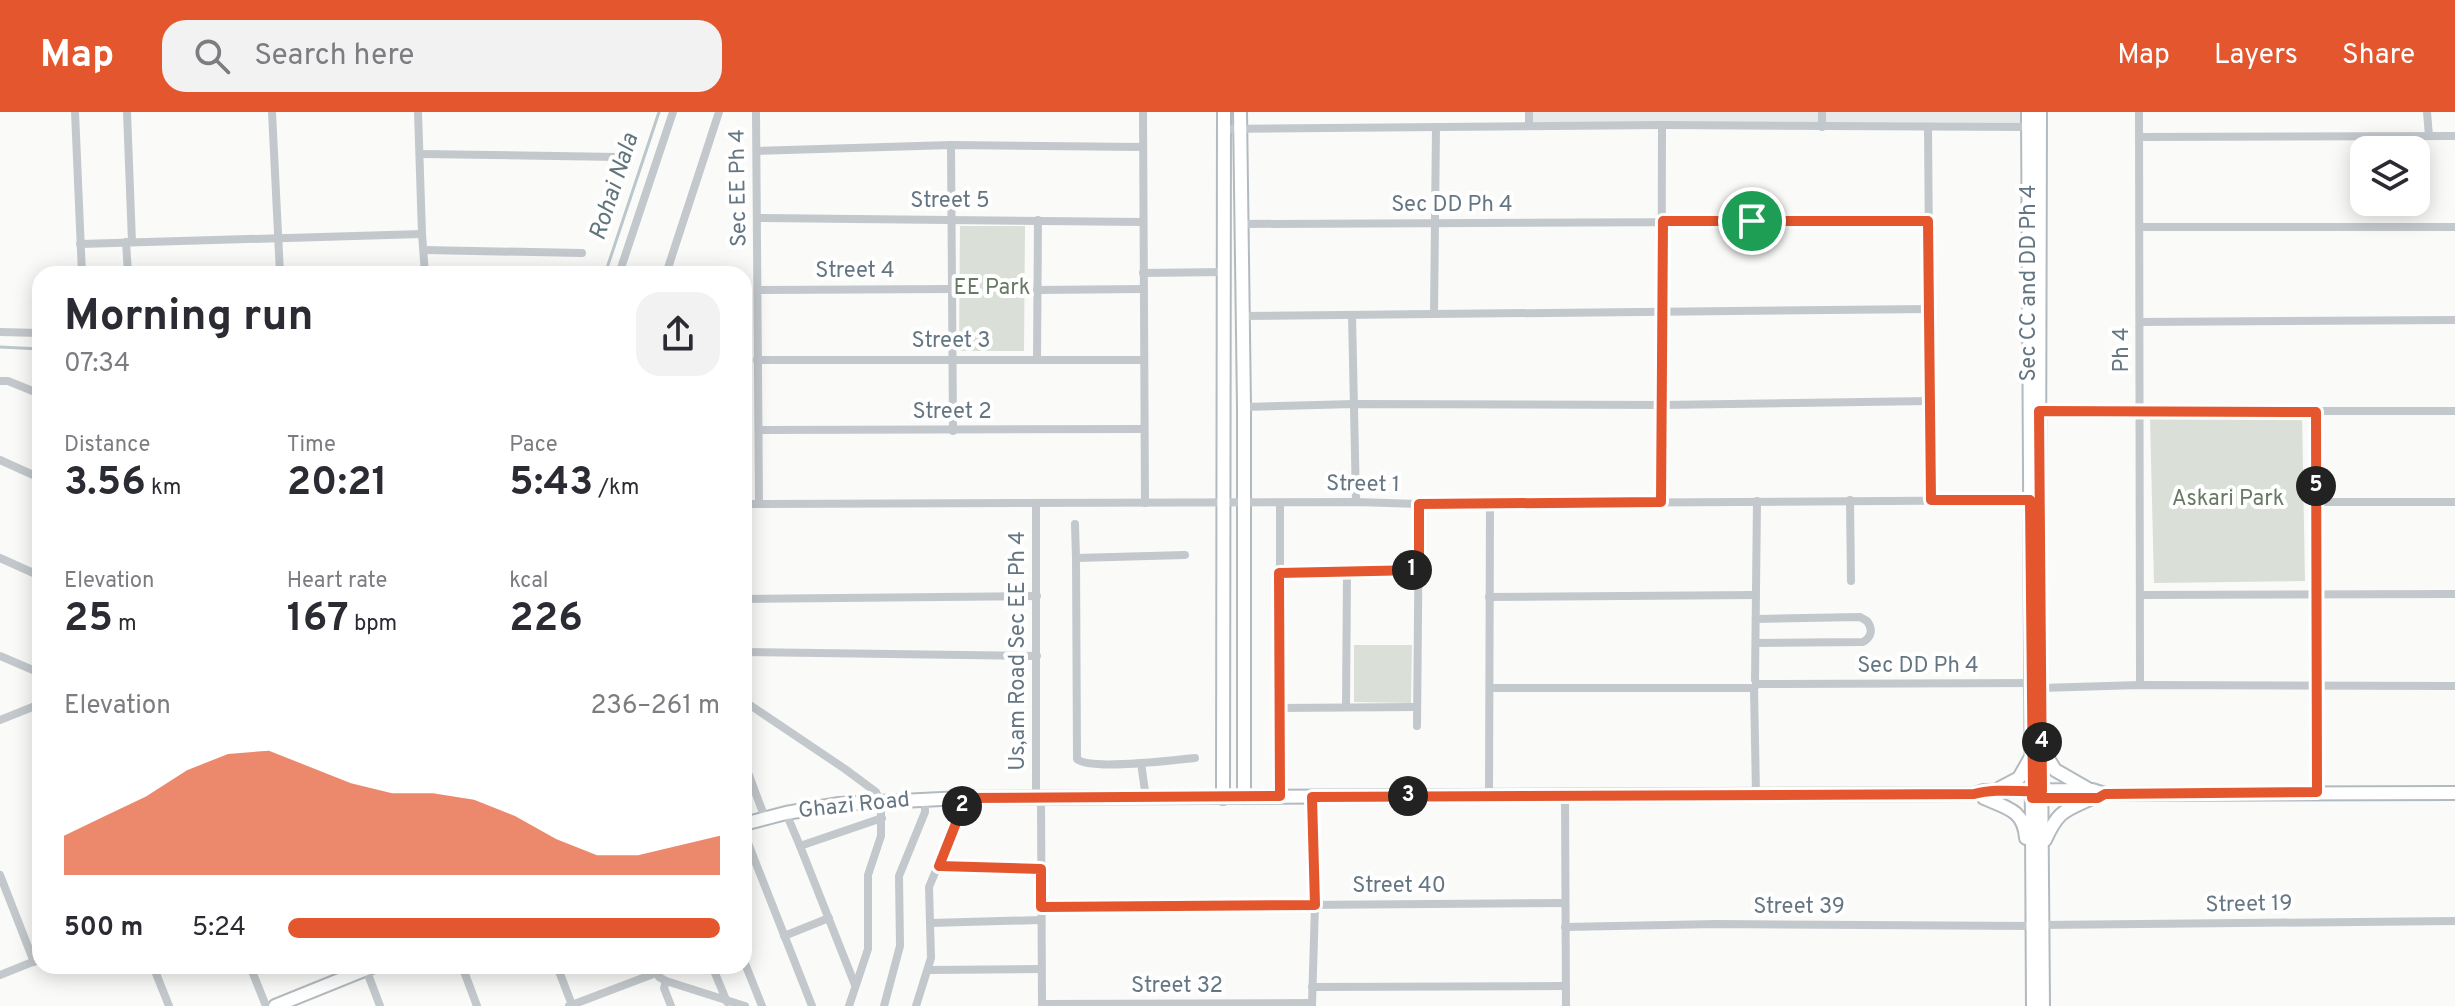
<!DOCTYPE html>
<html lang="en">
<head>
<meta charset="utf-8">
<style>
  body { margin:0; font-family:Overpass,sans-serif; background:#f2f2f3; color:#2b2b33; height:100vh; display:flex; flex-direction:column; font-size:30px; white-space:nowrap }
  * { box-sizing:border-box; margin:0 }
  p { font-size:26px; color:#7c7c81 }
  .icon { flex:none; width:44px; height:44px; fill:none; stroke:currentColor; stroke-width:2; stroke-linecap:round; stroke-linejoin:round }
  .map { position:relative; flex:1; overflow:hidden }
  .panel { position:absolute; left:32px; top:154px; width:720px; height:708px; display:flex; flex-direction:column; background:#fff; border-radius:24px; box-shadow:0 4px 20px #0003 }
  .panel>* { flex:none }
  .fabs { position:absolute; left:2350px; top:24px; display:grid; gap:16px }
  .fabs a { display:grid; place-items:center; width:80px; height:80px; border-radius:16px; background:#fff; box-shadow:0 4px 20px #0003; font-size:40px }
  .pin { position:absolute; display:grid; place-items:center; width:68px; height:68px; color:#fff; margin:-34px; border:4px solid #fff; border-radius:50%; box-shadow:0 2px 8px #0007 }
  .km { position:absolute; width:40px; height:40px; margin:-20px; border-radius:50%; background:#222; color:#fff; font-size:22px; line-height:40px; text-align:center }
  .round { display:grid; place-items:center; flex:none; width:84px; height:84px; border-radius:24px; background:#f2f2f3 }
  .summary { display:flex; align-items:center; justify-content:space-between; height:136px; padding:0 32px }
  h1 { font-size:44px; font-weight:700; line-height:60px }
  .figures { display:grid; grid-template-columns:repeat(3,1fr); gap:12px; height:136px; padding:8px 32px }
  .figures div { display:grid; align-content:center }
  .figures b { font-size:40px; font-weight:700 }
  .figures small { font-size:22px; font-weight:400 }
  .figures p { font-size:22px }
  .chart { height:224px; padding:16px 32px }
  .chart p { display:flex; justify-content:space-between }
  .chart svg { width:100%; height:144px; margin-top:8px; fill:#e4572e; opacity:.7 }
  ul { padding:0 32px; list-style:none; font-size:26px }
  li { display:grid; grid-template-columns:128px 96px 1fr; align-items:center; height:60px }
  li i { height:20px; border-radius:10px; background:#e4572e }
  header { display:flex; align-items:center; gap:48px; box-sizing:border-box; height:112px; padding:0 40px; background:#e4572e; color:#fff }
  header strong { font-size:38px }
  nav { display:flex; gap:44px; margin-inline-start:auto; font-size:28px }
  .search { width:560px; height:72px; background:#f2f2f3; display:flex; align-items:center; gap:20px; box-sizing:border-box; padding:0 28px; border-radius:24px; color:#7c7c81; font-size:30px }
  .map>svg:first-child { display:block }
</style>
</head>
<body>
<header>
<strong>Map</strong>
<div class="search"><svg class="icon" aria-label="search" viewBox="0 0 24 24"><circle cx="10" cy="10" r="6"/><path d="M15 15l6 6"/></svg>Search here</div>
<nav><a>Map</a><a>Layers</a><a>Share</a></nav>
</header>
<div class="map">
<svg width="2455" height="894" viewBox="0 0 2455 894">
  <rect width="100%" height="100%" fill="#fafaf8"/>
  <path fill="#e8e9e9" d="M1533,0H2028V11L1533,10Z"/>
  <g fill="#dadfd7">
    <path d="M960,114H1025L1024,239H959Z"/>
    <path d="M2302,303L2305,469L2154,471L2150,306Z"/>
    <path d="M1354,533H1412L1411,591L1354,590Z"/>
  </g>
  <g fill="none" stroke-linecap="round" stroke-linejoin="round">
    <g stroke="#bbc7cb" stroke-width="3">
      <path d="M605,162L659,0"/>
      <path d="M0,235L40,237"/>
    </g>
    <g stroke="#b3babf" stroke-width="16">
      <g id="secondary">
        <path d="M1240,0L1244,295V685"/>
        <path d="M2028,0L2033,894"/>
        <path d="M2040,0L2039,386L2043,894"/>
        <path d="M2043,638L2055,658L2088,677"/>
        <path d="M2000,676L2019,666L2031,645"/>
        <path d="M1223,686L1224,0"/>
        <path d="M1984,686C2007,696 2024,698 2026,726"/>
        <path d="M744,712L786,701L839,692L962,686L1974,682L1983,679L2092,678L2105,682L2455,681"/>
        <path d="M2045,728C2059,697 2065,699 2094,685"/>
        <path d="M275,894L374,854"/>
      </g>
    </g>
    <g stroke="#c3c8cc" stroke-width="8">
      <path d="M75,0L82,162"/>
      <path d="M127,0L132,130"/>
      <path d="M272,0L280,162"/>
      <path d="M418,0L422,122L425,162"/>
      <path d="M756,0L759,392"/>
      <path d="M1143,0L1145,391"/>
      <path d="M1529,0V14"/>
      <path d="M1822,0V15"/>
      <path d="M2139,0L2140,573"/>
      <path d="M2427,0L2429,24"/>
      <path d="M1928,15L1931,388"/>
      <path d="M1223,17L1662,13L2028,15"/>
      <path d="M2140,25L2455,24"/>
      <path d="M951,33L953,319"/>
      <path d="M757,39L951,33L1143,35"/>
      <path d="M421,42L619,45"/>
      <path d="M757,106L1143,110"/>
      <path d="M1242,112L1928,109"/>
      <path d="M2140,115H2455"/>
      <path d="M126,130L128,162"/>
      <path d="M80,132L422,122"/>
      <path d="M424,138L582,141"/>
      <path d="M1143,161L1224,160"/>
      <path d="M619,162L673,0"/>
      <path d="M666,162L719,0"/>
      <path d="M758,178L952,177"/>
      <path d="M1037,178L1143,177"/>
      <path d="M1434,202L1436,15"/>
      <path d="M1352,203L1356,390"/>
      <path d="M1242,204L1929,197"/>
      <path d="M2140,210L2455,208"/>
      <path d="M0,220L40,221"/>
      <path d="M1037,247L1038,108"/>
      <path d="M757,248H1144"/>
      <path d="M0,269H8L40,282"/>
      <path d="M1244,295L1354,292L1663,293L1930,289"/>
      <path d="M2039,299H2455"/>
      <path d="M2316,300L2317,680"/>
      <path d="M759,318L1144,317"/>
      <path d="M0,348L40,366"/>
      <path d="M1850,388L1851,469"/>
      <path d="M1661,390L1662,13"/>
      <path d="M2316,390H2455"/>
      <path d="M744,392L1356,390L1419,392L2030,388"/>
      <path d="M1075,412L1076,446"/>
      <path d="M1185,443L1076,446L1077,647C1090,659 1173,648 1195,646"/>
      <path d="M0,446L40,464"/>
      <path d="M1279,461L1419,458"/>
      <path d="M2141,483L2455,482"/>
      <path d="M1489,485L1756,483"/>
      <path d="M744,487L1037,484"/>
      <path d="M1756,507L1860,505L1867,509C1873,517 1872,525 1863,530L1756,531"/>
      <path d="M744,540L1037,544"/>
      <path d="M0,544L40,561"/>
      <path d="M1757,572L2031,571"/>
      <path d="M1490,576H1754"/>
      <path d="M2041,576L2140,573L2455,574"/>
      <path d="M744,589L845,657L876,680L881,690V724L868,763V837L849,894"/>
      <path d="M1346,595L1347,460"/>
      <path d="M1278,596L1417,595"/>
      <path d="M0,608L40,592"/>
      <path d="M1417,614L1419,392"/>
      <path d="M744,650L765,706"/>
      <path d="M1141,651L1146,686"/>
      <path d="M1756,682L1754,576L1757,572L1755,568L1757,389"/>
      <path d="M1565,683L1566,894"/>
      <path d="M1280,684V391"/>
      <path d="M1489,684L1490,392"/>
      <path d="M1036,686V392"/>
      <path d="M1041,686L1042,894"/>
      <path d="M786,701L800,734"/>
      <path d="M744,721L812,894"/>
      <path d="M939,754L1041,757"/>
      <path d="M0,763L34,850"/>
      <path d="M1041,795L1565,791"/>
      <path d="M930,811L1041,808"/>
      <path d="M2042,813L2455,809"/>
      <path d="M1565,815L1717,812L2033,814"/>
      <path d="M784,824L829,806"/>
      <path d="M744,849L762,894"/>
      <path d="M153,854L169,894"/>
      <path d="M250,854L266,894"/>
      <path d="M462,854L477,894"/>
      <path d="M557,854L572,893"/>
      <path d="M654,854L659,865L666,869L745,894"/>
      <path d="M712,854L727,890"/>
      <path d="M366,857L380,894"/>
      <path d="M928,858L1041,857"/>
      <path d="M0,863L40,847"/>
      <path d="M666,869L664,876L671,894"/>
      <path d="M855,873L800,734L882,706"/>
      <path d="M1312,875L1565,874"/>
      <path d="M1042,892L1312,891"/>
      <path d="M1312,893L1315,793L1312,685"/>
      <path d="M569,894L656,861"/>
      <path d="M884,894L900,834L899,764L925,700V687"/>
      <path d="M916,894L931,846L929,775L962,696V686"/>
    </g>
    <use href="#secondary" stroke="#fff" stroke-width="12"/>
  </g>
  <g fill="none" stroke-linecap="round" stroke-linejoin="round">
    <g stroke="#fff" stroke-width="16">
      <path id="route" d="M1752,109H1663L1661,390L1419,392V458L1279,461L1280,684L962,686V696L939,754L1041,757V795L1315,793L1312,685L1974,682C1995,676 2020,680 2042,679L2039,299L2316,300L2317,680L2105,682L2098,686H2032L2033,679L2030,388H1931L1928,109H1752"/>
    </g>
    <use href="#route" stroke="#e4572e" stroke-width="10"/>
  </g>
  <g text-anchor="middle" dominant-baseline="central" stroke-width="8" stroke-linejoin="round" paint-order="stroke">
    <g font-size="22" fill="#657683" stroke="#fff">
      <text transform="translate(739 76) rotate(-91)">Sec EE Ph 4</text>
      <text x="950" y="89">Street 5</text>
      <text x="1452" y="93">Sec DD Ph 4</text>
      <text x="855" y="159">Street 4</text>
      <text transform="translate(2029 171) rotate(-90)">Sec CC and DD Ph 4</text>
      <text x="951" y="229">Street 3</text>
      <text transform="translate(2122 238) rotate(-90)">Ph 4</text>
      <text x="952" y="300">Street 2</text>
      <text transform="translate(1363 373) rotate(1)">Street 1</text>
      <text transform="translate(1018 539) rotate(-90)">Us,am Road Sec EE Ph 4</text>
      <text x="1918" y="554">Sec DD Ph 4</text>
      <text transform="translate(854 694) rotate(-6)">Ghazi Road</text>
      <text x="1399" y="774">Street 40</text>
      <text transform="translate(2249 793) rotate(-1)">Street 19</text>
      <text x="1799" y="795">Street 39</text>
      <text x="1177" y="874">Street 32</text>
    </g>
    <g font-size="22" fill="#687a64" stroke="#fff">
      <text x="992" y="176">EE Park</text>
      <text x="2228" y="387">Askari Park</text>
    </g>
    <g font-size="24" font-style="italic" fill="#60757c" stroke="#fff">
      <text transform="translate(615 75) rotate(-72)">Rohai Nala</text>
    </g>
  </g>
</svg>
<div class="fabs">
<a><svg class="icon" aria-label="layers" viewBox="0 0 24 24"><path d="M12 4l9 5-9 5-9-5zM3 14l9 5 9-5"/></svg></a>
</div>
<div class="pin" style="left:1752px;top:109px;background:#1e9e55"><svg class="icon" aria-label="arrive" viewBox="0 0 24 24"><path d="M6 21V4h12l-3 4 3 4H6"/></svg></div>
<b class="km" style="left:1412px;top:458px">1</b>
<b class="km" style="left:962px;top:694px">2</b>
<b class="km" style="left:1408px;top:684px">3</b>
<b class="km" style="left:2042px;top:630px">4</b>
<b class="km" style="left:2316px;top:374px">5</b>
<section class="panel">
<div class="summary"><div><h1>Morning run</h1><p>07:34</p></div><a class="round"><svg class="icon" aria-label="share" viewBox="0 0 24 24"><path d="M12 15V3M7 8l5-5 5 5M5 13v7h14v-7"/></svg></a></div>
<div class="figures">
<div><p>Distance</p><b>3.56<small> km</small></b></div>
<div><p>Time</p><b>20:21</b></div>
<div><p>Pace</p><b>5:43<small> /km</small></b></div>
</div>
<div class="figures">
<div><p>Elevation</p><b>25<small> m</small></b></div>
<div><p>Heart rate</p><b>167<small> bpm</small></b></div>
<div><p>kcal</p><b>226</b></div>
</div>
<div class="chart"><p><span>Elevation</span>236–261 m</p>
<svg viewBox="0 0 160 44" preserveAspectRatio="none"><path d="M0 44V32L10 26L20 20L30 12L40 7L50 6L60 11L70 16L80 19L90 19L100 21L110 26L120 33L130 38L140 38L150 35L160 32V44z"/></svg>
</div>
<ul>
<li><b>500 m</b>5:24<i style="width:100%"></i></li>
</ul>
</section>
</div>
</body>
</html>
